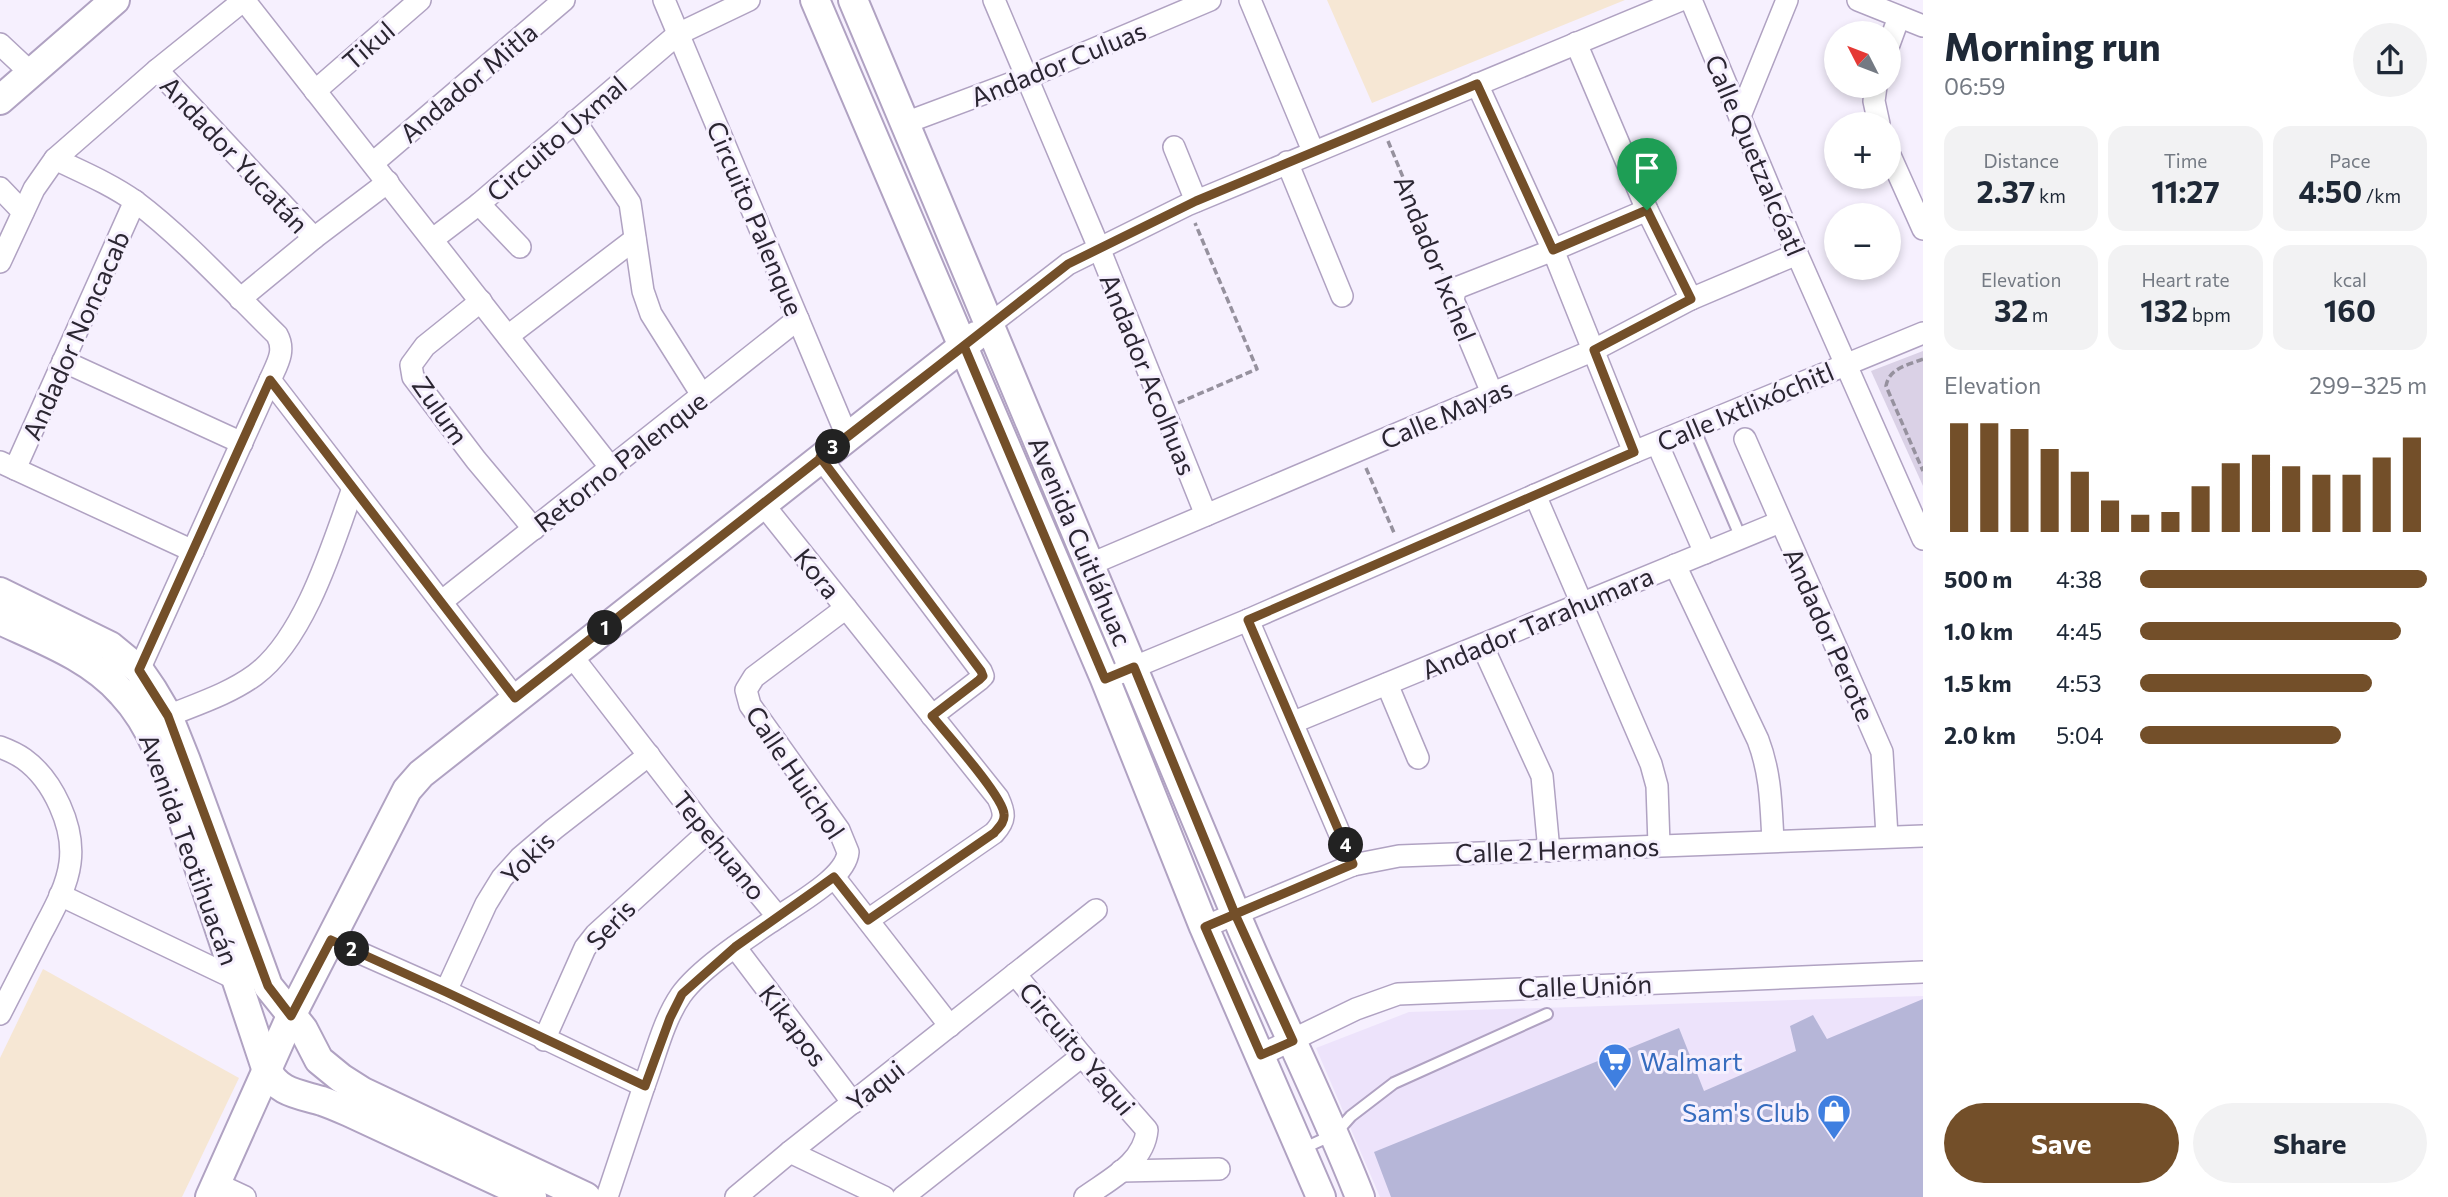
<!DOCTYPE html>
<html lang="en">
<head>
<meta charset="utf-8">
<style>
  body { margin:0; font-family:Commissioner,sans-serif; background:#f2f2f3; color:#1f2937; height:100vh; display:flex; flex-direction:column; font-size:26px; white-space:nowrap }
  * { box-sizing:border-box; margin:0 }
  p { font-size:23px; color:#747a83 }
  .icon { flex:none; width:38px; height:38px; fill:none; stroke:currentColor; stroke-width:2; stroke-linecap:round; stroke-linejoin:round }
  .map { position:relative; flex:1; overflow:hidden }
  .sheet { display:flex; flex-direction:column; background:#fff; width:525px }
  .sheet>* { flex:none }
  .needle { width:46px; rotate:312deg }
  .buttons { position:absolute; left:1824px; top:21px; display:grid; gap:14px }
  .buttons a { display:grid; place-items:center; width:77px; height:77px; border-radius:50%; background:#fff; box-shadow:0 4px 10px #0003; font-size:35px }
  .pin { position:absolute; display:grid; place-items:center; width:60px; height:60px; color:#fff; margin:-72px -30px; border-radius:50% 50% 50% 0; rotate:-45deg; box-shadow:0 0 7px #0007 }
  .pin .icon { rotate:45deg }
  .km { position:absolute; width:35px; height:35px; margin:-18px; border-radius:50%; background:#222; color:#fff; font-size:19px; line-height:35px; text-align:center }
  .round { display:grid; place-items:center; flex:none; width:74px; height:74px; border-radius:37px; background:#f2f2f3 }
  .overview { display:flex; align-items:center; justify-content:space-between; height:119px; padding:0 21px }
  h1 { font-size:38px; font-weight:700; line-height:52px }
  .figures { display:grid; grid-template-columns:repeat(3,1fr); gap:10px; height:119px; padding:7px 21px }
  .figures div { display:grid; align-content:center; border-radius:18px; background:#f2f2f3; text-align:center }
  .figures b { font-size:30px; font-weight:700 }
  .figures small { font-size:19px; font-weight:400 }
  .figures p { font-size:19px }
  .chart { height:196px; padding:14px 21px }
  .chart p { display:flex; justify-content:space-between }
  .chart svg { width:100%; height:126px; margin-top:7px; stroke:#734f29; stroke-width:6 }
  .button { display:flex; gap:14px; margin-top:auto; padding:14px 21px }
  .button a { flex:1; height:80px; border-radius:42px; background:#734f29; color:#fff; font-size:28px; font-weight:700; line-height:80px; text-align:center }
  .button a+a { background:#f2f2f3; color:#1f2937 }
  ul { padding:0 21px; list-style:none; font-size:23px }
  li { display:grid; grid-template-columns:112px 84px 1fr; align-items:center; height:52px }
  li i { height:18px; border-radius:9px; background:#734f29 }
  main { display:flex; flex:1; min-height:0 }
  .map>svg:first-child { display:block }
</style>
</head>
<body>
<main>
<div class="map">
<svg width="1923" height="1197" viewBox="0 0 1923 1197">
  <rect width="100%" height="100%" fill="#f6f0fe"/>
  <path fill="#ede3fb" d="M1923,996V1197H1380L1316,1048L1409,1012Z"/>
  <g fill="#f6e7d4">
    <path d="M1327,0H1625L1372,103Z"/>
    <path d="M43,969L239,1078L182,1197H0V1058Z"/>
  </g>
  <path fill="#dad1e6" d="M1923,351V486L1871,371Z"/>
  <path fill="#b6b6d8" d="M1923,999V1197H1391L1374,1152L1679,1028L1704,1091L1796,1051L1790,1026L1813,1015L1827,1039Z"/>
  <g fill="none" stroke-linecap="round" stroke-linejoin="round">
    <g stroke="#b0a2c2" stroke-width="14">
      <g id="lane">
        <path d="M1694,428L1741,538"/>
        <path d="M1302,1149L1335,1134L1351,1116L1394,1083L1547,1014"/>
      </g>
    </g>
    <g stroke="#b0a2c2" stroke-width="24">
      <g id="street">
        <path d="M244,0L611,468"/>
        <path d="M664,0L847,436"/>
        <path d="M994,0L1099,248L1206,515"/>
        <path d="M1250,0L1313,151"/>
        <path d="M1691,0L1797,254L1923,539"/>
        <path d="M1858,0L1923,26"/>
        <path d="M1576,43L1647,210L1691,299"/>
        <path d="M0,44L32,74"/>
        <path d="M1888,47L1899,17"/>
        <path d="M157,70L314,238"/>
        <path d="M1477,84L1553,250L1634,452"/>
        <path d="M1876,86L1874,101L1879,124"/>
        <path d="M315,91L420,0"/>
        <path d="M1740,116L1787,0"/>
        <path d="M575,121L630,203L643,291L651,314L702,395"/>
        <path d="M905,123L1028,77L1210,0"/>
        <path d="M1174,147L1196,201"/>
        <path d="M1888,151L1923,229"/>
        <path d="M55,159C82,172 111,184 136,202C184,238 233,292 277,335C286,351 277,364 270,380L139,670"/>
        <path d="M1287,162L1342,296"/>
        <path d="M373,163L564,0"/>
        <path d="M0,188L23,212"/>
        <path d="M479,204L520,247"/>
        <path d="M433,239L479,204L678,34L749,0"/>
        <path d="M0,262L34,189L55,159L157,70L244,0"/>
        <path d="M240,299L314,238L388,182"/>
        <path d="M481,301L425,346L411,365L413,377L476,460L534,529"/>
        <path d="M989,325L1068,264L1187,205L1681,0"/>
        <path d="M508,336L635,239"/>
        <path d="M63,361L242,443"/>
        <path d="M270,380L515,698"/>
        <path d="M1492,393L1453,300L1455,291L1459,287L1553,250L1647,210"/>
        <path d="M1745,439L1882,752L1887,836"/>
        <path d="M1657,443L1705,553"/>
        <path d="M820,457L981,671L983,676L979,680L932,716"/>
        <path d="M0,462L193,551"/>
        <path d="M15,469L135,201"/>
        <path d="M1535,495L1651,764L1657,786L1659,845"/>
        <path d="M762,503L998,798C1005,813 1006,820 994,833L868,920"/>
        <path d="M1091,564L1594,350L1691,299L1797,254"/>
        <path d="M1675,565L1758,740C1771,774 1771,806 1773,841"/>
        <path d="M441,602L798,319"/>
        <path d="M1248,620L1353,865"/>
        <path d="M1482,645L1542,776L1549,851"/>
        <path d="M1120,673L1248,620L1634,452L1923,333"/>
        <path d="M1387,684L1418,758"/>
        <path d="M168,716C197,704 229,694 255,675C305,638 333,544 353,488"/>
        <path d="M1294,722L1780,522"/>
        <path d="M0,747C8,750 17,754 24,759C53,780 75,827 70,863C67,887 53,911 42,932C28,959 14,987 0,1014"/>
        <path d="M834,877L950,1026"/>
        <path d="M60,895L238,980L246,981"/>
        <path d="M778,917C798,903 846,877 848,852L839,830L750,705L746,690L754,677L846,608"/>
        <path d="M1204,927L1353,865L1399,856L1923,836"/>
        <path d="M331,940L446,991L644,1086C655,1057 663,1021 681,995C700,968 750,936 778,917L708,832L571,655"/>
        <path d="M735,947L853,1103"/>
        <path d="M1015,974L1082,1056L1147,1130C1144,1163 1110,1179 1085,1197"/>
        <path d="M446,991L486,904L502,878L520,858L554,829L649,755"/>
        <path d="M544,1040L585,948L596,934L708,832"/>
        <path d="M1261,1055L1356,1009L1398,994L1923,972"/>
        <path d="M790,1152L884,1197"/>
        <path d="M1121,1171L1219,1169"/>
        <path d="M217,1184L245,1197"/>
        <path d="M607,1197L644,1086"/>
        <path d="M736,1197L790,1152L1096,910"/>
        <path d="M903,1197L1082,1056"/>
      </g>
    </g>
    <g stroke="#b0a2c2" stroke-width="32">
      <g id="secondary">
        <path d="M815,0L1105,679L1204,927L1321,1197"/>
        <path d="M853,0C981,303 1107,607 1234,910C1274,1007 1322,1100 1360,1197"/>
        <path d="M0,100L115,0"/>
        <path d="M0,592L110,646L139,670L152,689L168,716L186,761L268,986L303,1029L319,1060L341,1078L363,1092L586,1197"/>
        <path d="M0,620C43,640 90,657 122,693C160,733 174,795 192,846C217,920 242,994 266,1068C277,1093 299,1094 322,1101C331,1104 340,1108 349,1112L532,1197"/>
        <path d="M210,1197L291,1016L407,790L421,774L976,336"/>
      </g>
    </g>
    <g stroke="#96919e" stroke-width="3.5" stroke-dasharray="7 3.5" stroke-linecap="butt">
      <path d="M1388,141L1444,276"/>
      <path d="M1923,359C1908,365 1889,368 1886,386L1923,471"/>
      <path d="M1178,403L1257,369L1195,223"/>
      <path d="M1366,468L1395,535"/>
    </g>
    <use href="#lane" stroke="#fff" stroke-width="10"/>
    <use href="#street" stroke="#fff" stroke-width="21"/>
    <use href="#secondary" stroke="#fff" stroke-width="28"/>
  </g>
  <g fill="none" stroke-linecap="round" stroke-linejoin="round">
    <g stroke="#fff" stroke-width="14">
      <path id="route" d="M1647,210L1553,250L1477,84L1196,201L1068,264L515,698L270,380L139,670L168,716L268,986L291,1016L331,940L446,992L645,1086L670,1018L682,994L735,947L834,877L868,920L994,833C999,827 1005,822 1004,814C1003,796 946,733 932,716L979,680L983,676L981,671L820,457L964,346L1105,679L1134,667L1235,914L1293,1041L1261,1055L1205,927L1353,864L1248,620L1634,452L1594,350L1691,299L1647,210"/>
    </g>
    <use href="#route" stroke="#734f29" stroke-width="9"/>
  </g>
  <defs>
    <g id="supermarket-pin" transform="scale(1.75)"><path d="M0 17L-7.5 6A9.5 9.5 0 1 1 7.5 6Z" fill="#3f7fe0" stroke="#f6f0fe"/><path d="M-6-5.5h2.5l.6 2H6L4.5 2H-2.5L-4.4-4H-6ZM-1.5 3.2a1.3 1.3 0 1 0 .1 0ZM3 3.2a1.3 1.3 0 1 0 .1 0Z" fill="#fff"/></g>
    <g id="shop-pin" transform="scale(1.75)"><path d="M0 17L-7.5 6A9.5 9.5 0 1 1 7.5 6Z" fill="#3f7fe0" stroke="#f6f0fe"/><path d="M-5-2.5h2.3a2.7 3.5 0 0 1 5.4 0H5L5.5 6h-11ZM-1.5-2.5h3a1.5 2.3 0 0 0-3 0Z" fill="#fff"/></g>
  </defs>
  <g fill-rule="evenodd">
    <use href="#supermarket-pin" x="1615" y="1060"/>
    <use href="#shop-pin" x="1834" y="1111"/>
  </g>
  <g text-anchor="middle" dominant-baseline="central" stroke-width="6" stroke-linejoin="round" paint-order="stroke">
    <g font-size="26" fill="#2b2632" stroke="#f6f0fe">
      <text transform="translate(368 45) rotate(-41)">Tikul</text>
      <text transform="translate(1058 63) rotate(-22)">Andador Culuas</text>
      <text transform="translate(468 82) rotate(-40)">Andador Mitla</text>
      <text transform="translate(556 138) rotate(-41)">Circuito Uxmal</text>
      <text transform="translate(235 154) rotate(47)">Andador Yucatán</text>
      <text transform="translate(1756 155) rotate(67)">Calle Quetzalcóatl</text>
      <text transform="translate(756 218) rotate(67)">Circuito Palenque</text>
      <text transform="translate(1436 258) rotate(68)">Andador Ixchel</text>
      <text transform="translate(75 335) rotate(-66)">Andador Noncacab</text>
      <text transform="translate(1149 374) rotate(68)">Andador Acolhuas</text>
      <text transform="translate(1745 406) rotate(-23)">Calle Ixtlixóchitl</text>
      <text transform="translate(441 410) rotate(55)">Zulum</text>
      <text transform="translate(1446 413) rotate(-23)">Calle Mayas</text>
      <text transform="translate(620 461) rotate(-38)">Retorno Palenque</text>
      <text transform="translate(1081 541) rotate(67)">Avenida Cuitláhuac</text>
      <text transform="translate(818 573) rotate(51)">Kora</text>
      <text transform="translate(1537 622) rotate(-23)">Andador Tarahumara</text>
      <text transform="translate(1830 634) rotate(66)">Andador Perote</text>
      <text transform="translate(796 772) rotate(56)">Calle Huichol</text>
      <text transform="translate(720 845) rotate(51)">Tepehuano</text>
      <text transform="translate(190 849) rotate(70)">Avenida Teotihuacán</text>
      <text transform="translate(1557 849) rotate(-2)">Calle 2 Hermanos</text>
      <text transform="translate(527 857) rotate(-45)">Yokis</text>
      <text transform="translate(610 924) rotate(-47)">Seris</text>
      <text transform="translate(1585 985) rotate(-2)">Calle Unión</text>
      <text transform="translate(794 1025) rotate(53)">Kikapos</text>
      <text transform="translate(1078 1048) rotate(50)">Circuito Yaqui</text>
      <text transform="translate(875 1085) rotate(-38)">Yaqui</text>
    </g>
    <g font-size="26" fill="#366cbe" stroke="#f6f0fe" text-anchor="start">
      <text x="1640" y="1060">Walmart</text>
      <text x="1810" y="1111" text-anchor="end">Sam's Club</text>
    </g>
  </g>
</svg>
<div class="buttons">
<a><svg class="needle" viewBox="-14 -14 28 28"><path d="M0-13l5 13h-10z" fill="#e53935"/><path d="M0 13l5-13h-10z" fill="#747a83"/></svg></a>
<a>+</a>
<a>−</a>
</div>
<div class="pin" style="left:1647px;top:210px;background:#1e9e55"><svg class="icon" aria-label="arrive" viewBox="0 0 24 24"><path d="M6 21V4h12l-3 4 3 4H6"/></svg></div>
<b class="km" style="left:605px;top:628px">1</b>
<b class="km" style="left:352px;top:949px">2</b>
<b class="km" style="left:833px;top:447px">3</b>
<b class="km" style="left:1346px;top:845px">4</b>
</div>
<section class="sheet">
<div class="overview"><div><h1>Morning run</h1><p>06:59</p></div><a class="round"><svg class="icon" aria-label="share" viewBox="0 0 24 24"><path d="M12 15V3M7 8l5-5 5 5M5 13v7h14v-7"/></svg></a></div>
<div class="figures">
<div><p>Distance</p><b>2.37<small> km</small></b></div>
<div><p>Time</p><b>11:27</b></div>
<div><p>Pace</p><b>4:50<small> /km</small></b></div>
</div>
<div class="figures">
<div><p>Elevation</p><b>32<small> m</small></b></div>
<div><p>Heart rate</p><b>132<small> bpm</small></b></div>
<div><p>kcal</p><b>160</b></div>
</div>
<div class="chart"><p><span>Elevation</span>299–325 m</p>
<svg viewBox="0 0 160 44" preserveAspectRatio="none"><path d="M5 44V6M15 44V6M25 44V8M35 44V15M45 44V23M55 44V33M65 44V38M75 44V37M85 44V28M95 44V20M105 44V17M115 44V21M125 44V24M135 44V24M145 44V18M155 44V11"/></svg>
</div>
<ul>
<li><b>500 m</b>4:38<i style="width:100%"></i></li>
<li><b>1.0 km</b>4:45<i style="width:91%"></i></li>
<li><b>1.5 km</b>4:53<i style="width:81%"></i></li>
<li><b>2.0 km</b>5:04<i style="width:70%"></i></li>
</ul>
<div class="button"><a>Save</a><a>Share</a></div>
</section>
</main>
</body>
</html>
